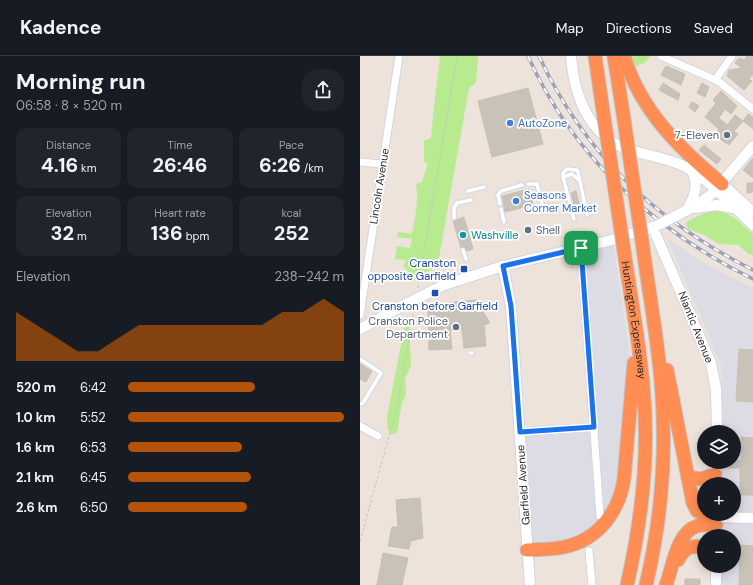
<!DOCTYPE html>
<html lang="en">
<head>
<meta charset="utf-8">
<style>
  body { margin:0; font-family:"DM Sans",sans-serif; background:#20242c; color:#f1f3f6; height:100vh; display:flex; flex-direction:column; font-size:15px; white-space:nowrap }
  * { box-sizing:border-box; margin:0 }
  p { font-size:13px; color:#9ea1a6 }
  .icon { flex:none; width:22px; height:22px; fill:none; stroke:currentColor; stroke-width:2; stroke-linecap:round; stroke-linejoin:round }
  .map { position:relative; flex:1; overflow:hidden }
  .sheet { display:flex; flex-direction:column; background:#171b24; width:360px }
  .sheet>* { flex:none }
  .tools { position:absolute; left:337px; top:369px; display:grid; gap:8px }
  .tools a { display:grid; place-items:center; width:44px; height:44px; border-radius:50%; background:#171b24; box-shadow:0 2px 10px #0003; font-size:20px }
  .pin { position:absolute; display:grid; place-items:center; width:34px; height:34px; color:#fff; margin:-17px; border-radius:8px; box-shadow:0 2px 6px #0006 }
  .round { display:grid; place-items:center; flex:none; width:42px; height:42px; border-radius:16px; background:#20242c }
  .head { display:flex; align-items:center; justify-content:space-between; height:68px; padding:0 16px }
  h1 { font-size:22px; font-weight:700; line-height:30px }
  .stats { display:grid; grid-template-columns:repeat(3,1fr); gap:6px; height:68px; padding:4px 16px }
  .stats div { display:grid; align-content:center; border-radius:10px; background:#20242c; text-align:center }
  .stats b { font-size:20px; font-weight:700 }
  .stats small { font-size:11px; font-weight:400 }
  .stats p { font-size:11px }
  .chart { height:112px; padding:8px 16px }
  .chart p { display:flex; justify-content:space-between }
  .chart svg { width:100%; height:72px; margin-top:4px; fill:#b45309; opacity:.7 }
  ul { padding:0 16px; list-style:none; font-size:13px }
  li { display:grid; grid-template-columns:64px 48px 1fr; align-items:center; height:30px }
  li i { height:10px; border-radius:5px; background:#b45309 }
  header { display:flex; align-items:center; gap:24px; box-sizing:border-box; height:56px; padding:0 20px; background:#171b24; border-bottom:1px solid #363941 }
  header strong { font-size:19px }
  nav { display:flex; gap:22px; margin-inline-start:auto; font-size:14px }
  main { display:flex; flex:1; min-height:0 }
  .map>svg:first-child { display:block }
</style>
</head>
<body>
<header>
<strong>Kadence</strong>
<nav><a>Map</a><a>Directions</a><a>Saved</a></nav>
</header>
<main>
<section class="sheet">
<div class="head"><div><h1>Morning run</h1><p>06:58 · 8 × 520 m</p></div><a class="round"><svg class="icon" aria-label="share" viewBox="0 0 24 24"><path d="M12 15V3M7 8l5-5 5 5M5 13v7h14v-7"/></svg></a></div>
<div class="stats">
<div><p>Distance</p><b>4.16<small> km</small></b></div>
<div><p>Time</p><b>26:46</b></div>
<div><p>Pace</p><b>6:26<small> /km</small></b></div>
</div>
<div class="stats">
<div><p>Elevation</p><b>32<small> m</small></b></div>
<div><p>Heart rate</p><b>136<small> bpm</small></b></div>
<div><p>kcal</p><b>252</b></div>
</div>
<div class="chart"><p><span>Elevation</span>238–242 m</p>
<svg viewBox="0 0 160 44" preserveAspectRatio="none"><path d="M0 44V14L10 22L20 30L30 38L40 38L50 30L60 22L70 22L80 22L90 22L100 22L110 22L120 22L130 14L140 14L150 6L160 14V44z"/></svg>
</div>
<ul>
<li><b>520 m</b>6:42<i style="width:59%"></i></li>
<li><b>1.0 km</b>5:52<i style="width:100%"></i></li>
<li><b>1.6 km</b>6:53<i style="width:53%"></i></li>
<li><b>2.1 km</b>6:45<i style="width:57%"></i></li>
<li><b>2.6 km</b>6:50<i style="width:55%"></i></li>
</ul>
</section>
<div class="map">
<svg width="393" height="529" viewBox="0 0 393 529">
  <rect width="100%" height="100%" fill="#eee3da"/>
  <g fill="#dddce5">
    <path d="M307,182L344,207L393,232V529H356V510H374V480H356L355,458H374V428H355L357,406H374V376H362L363,366L361,309Z"/>
    <path d="M253,186L274,325L264,430L234,480L170,491L161,379L234,374L221,195Z"/>
  </g>
  <g fill="#b8eb90">
    <path d="M80,0H118L116,27L109,32L79,202L80,209L50,226L47,213L43,211L46,204L35,203L37,190L50,192L52,183L37,181L38,176L52,178C55,161 59,145 56,128L62,126L68,107L64,106V85L71,82C73,55 77,27 80,0Z"/>
    <path d="M264,0H290L285,7L268,12Z"/>
    <path d="M349,155C372,154 377,165 393,178V199L388,198L379,189L359,188L344,179L328,173L326,167L328,165Z"/>
    <path d="M49,261L51,310L45,323L46,338L42,347L37,376L31,379L27,372V361L45,268Z"/>
  </g>
  <g fill="#c8c2b9" stroke="#c9bfb3">
    <path d="M387,0H393V18L389,23L392,25L384,34L367,20L369,14L382,12L375,7L379,2L384,4Z"/>
    <path d="M306,10L325,18L321,29L301,19Z"/>
    <path d="M303,27L320,38L318,44L299,34Z"/>
    <path d="M342,27L349,31L345,41L337,37Z"/>
    <path d="M168,32L183,88L132,101L118,45Z"/>
    <path d="M361,35L377,50L371,58L365,53L359,62L367,69L375,59L383,65L374,75L378,78L369,89L357,81L355,78L359,73L345,61L356,47L353,44Z"/>
    <path d="M332,46L339,50L335,56L329,51Z"/>
    <path d="M388,58L393,61V73L383,65Z"/>
    <path d="M344,89L361,103L357,108L339,94Z"/>
    <path d="M393,102V122L383,114Z"/>
    <path d="M387,127H393V136L387,137Z"/>
    <path d="M169,133L173,149L145,156L142,140Z"/>
    <path d="M216,135L220,151L215,152L211,137Z"/>
    <path d="M104,161L113,193L107,195L104,191L101,192L93,165Z"/>
    <path d="M116,244L130,267L124,269L126,290L104,292L102,273L90,274L92,293L69,294L68,255L87,254L85,247Z"/>
    <path d="M379,293L393,294V346L376,345Z"/>
    <path d="M0,308L12,315L6,326L0,323Z"/>
    <path d="M381,381L393,382V439H380V412H369L370,406L381,404Z"/>
    <path d="M60,442L63,482L51,485L49,493L28,490L32,471H38L36,444Z"/>
    <path d="M380,489L393,490V529H379Z"/>
    <path d="M23,497L48,502L42,529H17Z"/>
    <rect x="325" y="523" width="15" height="6"/>
  </g>
  <g fill="none" stroke-linecap="round" stroke-linejoin="round">
    <g stroke="#cfd5e5" stroke-width="5.5">
      <g id="lane">
        <path d="M203,121L212,118L219,124"/>
        <path d="M168,128H177L184,156"/>
        <path d="M108,135L124,131"/>
        <path d="M140,148L138,139L141,135L162,129"/>
        <path d="M141,153L144,166"/>
        <path d="M94,162V152L97,147L111,144"/>
        <path d="M214,163L203,121V117L207,113L217,114L218,116L227,159"/>
        <path d="M103,194L106,203"/>
        <path d="M110,297H112"/>
        <path d="M0,303L21,317L3,347L0,348"/>
      </g>
    </g>
    <g stroke="#cfd5e5" stroke-width="9">
      <g id="street">
        <path d="M301,0L358,25L393,53"/>
        <path d="M355,24L372,0"/>
        <path d="M0,106L22,108"/>
        <path d="M221,192L240,460"/>
        <path d="M0,259L39,0"/>
        <path d="M0,370L18,380"/>
        <path d="M160,376L234,371"/>
        <path d="M229,495L232,529"/>
      </g>
    </g>
    <g stroke="#cfd5e5" stroke-width="12">
      <g id="secondary">
        <path d="M211,0C214,40 229,81 270,94C289,100 308,102 326,111C350,124 373,151 393,169"/>
        <path d="M362,128L393,156"/>
        <path d="M336,152L357,149L373,152"/>
        <path d="M326,155C334,143 340,129 332,115"/>
        <path d="M314,161L338,148L353,137L393,90"/>
        <path d="M293,172L351,307L356,333L357,376"/>
        <path d="M143,210L151,250L170,529"/>
        <path d="M84,229L143,210L252,184L296,170"/>
        <path d="M0,273L44,249"/>
        <path d="M355,428V406"/>
        <path d="M355,461L393,462"/>
        <path d="M355,462L356,480"/>
        <path d="M356,529V510"/>
      </g>
    </g>
    <g stroke="#c3c3c3" stroke-width="15">
      <g id="highway">
        <path d="M235,0L242,48"/>
        <path d="M254,0L263,57"/>
        <path d="M264,0C280,54 320,93 362,128"/>
        <path d="M283,192C289,236 297,280 301,324C307,393 302,462 286,529"/>
        <path id="s1" d="M264,195C271,244 281,293 284,342C289,405 281,468 267,529"/>
        <path d="M307,314L333,447L337,455L344,458"/>
        <path d="M328,421L341,423L355,418"/>
        <path d="M167,494C180,493 192,494 204,491C238,484 259,456 264,423L274,307"/>
        <path d="M318,504C323,494 332,487 344,492"/>
        <path d="M306,529C313,511 316,477 337,470C343,468 350,469 356,469"/>
      </g>
    </g>
    <g stroke="#c3c3c3" stroke-width="1" stroke-dasharray="3 2" stroke-linecap="butt">
      <path d="M58,232L97,0"/>
      <path d="M0,485L38,347L54,253"/>
    </g>
    <use href="#lane" stroke="#fff" stroke-width="3.5"/>
    <use href="#street" stroke="#fff" stroke-width="7"/>
    <use href="#secondary" stroke="#fff" stroke-width="10"/>
    <use href="#highway" stroke="#ff8d54" stroke-width="13"/>
    <g stroke="#9ca3b7" stroke-width="3.5">
      <g id="rail">
        <path d="M168,0C213,101 295,175 393,223"/>
        <path d="M179,0C225,99 296,165 393,214"/>
      </g>
    </g>
    <use href="#rail" stroke="#fff" stroke-width="2" stroke-dasharray="6" stroke-linecap="butt"/>
    <g stroke="#cfd5e5" stroke-width="12" stroke-linecap="butt">
      <g id="secondary-bridge">
        <path d="M296,170L314,161"/>
        <path d="M44,249L84,229"/>
      </g>
    </g>
    <g stroke="#c3c3c3" stroke-width="15" stroke-linecap="butt">
      <g id="highway-bridge">
        <path d="M242,48L264,195"/>
        <path d="M263,57L283,192"/>
      </g>
    </g>
    <use href="#secondary-bridge" stroke="#fff" stroke-width="10"/>
    <use href="#highway-bridge" stroke="#ff8d54" stroke-width="13"/>
  </g>
  <g fill="none" stroke-linecap="round" stroke-linejoin="round">
    <g stroke="#fff" stroke-width="8">
      <path id="route" d="M221,192L234,371L160,376L151,250L143,210Z"/>
    </g>
    <use href="#route" stroke="#1a73e8" stroke-width="5"/>
  </g>
  <g fill="#3f7fe0" stroke="#fff" stroke-width="1.5">
    <circle cx="150" cy="67" r="4"/>
    <circle cx="156" cy="145" r="4"/>
  </g>
  <g fill="#5c6f8a" stroke="#fff" stroke-width="1.5">
    <circle cx="367" cy="79" r="4"/>
    <circle cx="168" cy="174" r="4"/>
    <circle cx="96" cy="271" r="4"/>
  </g>
  <circle fill="#0f9aa8" stroke="#fff" stroke-width="1.5" cx="103" cy="179" r="4"/>
  <g fill="#1a4fb4" stroke="#fff" stroke-width="1.5">
    <rect x="100" y="209" width="8" height="8" rx="2"/>
    <rect x="71" y="233" width="8" height="8" rx="2"/>
  </g>
  <g text-anchor="middle" dominant-baseline="central" stroke-width="3.5" stroke-linejoin="round" paint-order="stroke">
    <g font-size="11" fill="#366cbe" stroke="#fff" text-anchor="start">
      <text x="158" y="67">AutoZone</text>
      <text x="164" y="139">Seasons<tspan x="164" dy="13">Corner Market</tspan></text>
    </g>
    <g font-size="11" fill="#4e5e75" stroke="#fff" text-anchor="end">
      <text x="359" y="79">7-Eleven</text>
      <text x="176" y="174" text-anchor="start">Shell</text>
      <text x="88" y="265">Cranston Police<tspan x="88" dy="13">Department</tspan></text>
    </g>
    <g font-size="11" fill="#2a2a2a" stroke="#fff">
      <text transform="translate(19 130) rotate(-81)">Lincoln Avenue</text>
      <text stroke="none"><textPath href="#s1" startOffset="70">Huntington Expressway</textPath></text>
      <text transform="translate(336 271) rotate(68)">Niantic Avenue</text>
      <text transform="translate(163 429) rotate(-94)">Garfield Avenue</text>
    </g>
    <g font-size="11" fill="#0d838f" stroke="#fff" text-anchor="start">
      <text x="111" y="179">Washville</text>
    </g>
    <g font-size="11" fill="#164399" stroke="#fff" text-anchor="end">
      <text x="96" y="207">Cranston<tspan x="96" dy="13">opposite Garfield</tspan></text>
      <text x="75" y="250" text-anchor="middle">Cranston before Garfield</text>
    </g>
  </g>
</svg>
<div class="tools">
<a><svg class="icon" aria-label="layers" viewBox="0 0 24 24"><path d="M12 4l9 5-9 5-9-5zM3 14l9 5 9-5"/></svg></a>
<a>+</a>
<a>−</a>
</div>
<div class="pin" style="left:221px;top:192px;background:#1e9e55"><svg class="icon" aria-label="arrive" viewBox="0 0 24 24"><path d="M6 21V4h12l-3 4 3 4H6"/></svg></div>
</div>
</main>
</body>
</html>
